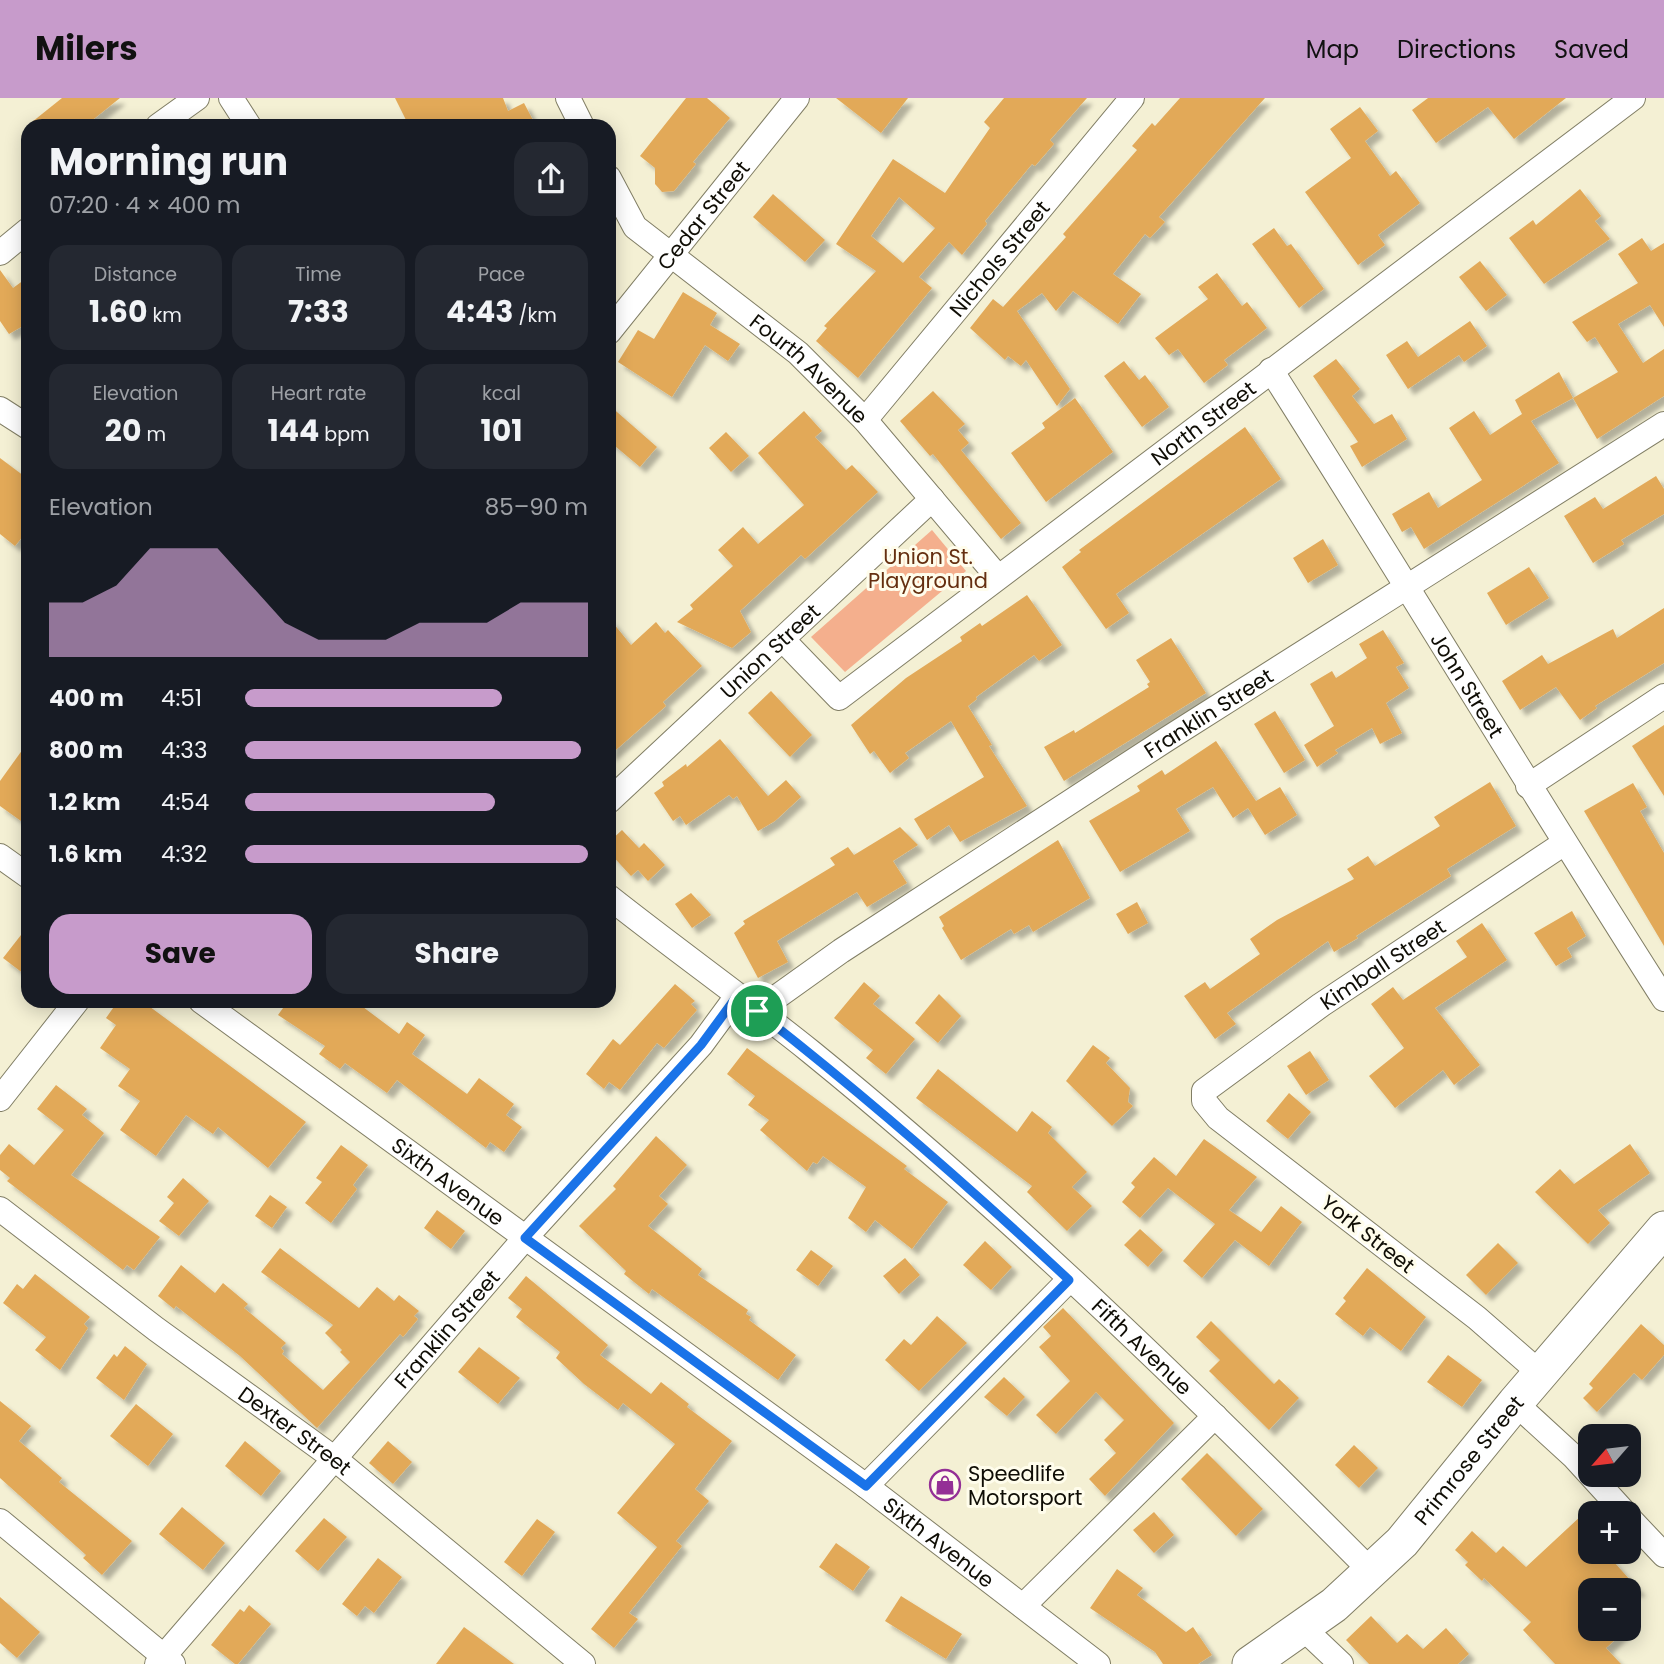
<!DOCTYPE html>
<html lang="en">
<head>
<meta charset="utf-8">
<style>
  body { margin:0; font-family:Poppins,sans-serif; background:#242831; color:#f1f3f6; height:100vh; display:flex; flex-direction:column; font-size:26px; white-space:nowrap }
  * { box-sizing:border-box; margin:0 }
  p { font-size:23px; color:#9ea1a6 }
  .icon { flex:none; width:38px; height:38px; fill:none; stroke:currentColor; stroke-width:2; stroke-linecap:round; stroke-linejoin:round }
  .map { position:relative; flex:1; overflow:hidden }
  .panel { position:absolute; left:21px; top:21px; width:595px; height:889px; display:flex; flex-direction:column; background:#171b24; border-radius:21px; box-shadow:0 4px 18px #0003 }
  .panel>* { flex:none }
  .needle { width:46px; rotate:242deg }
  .tools { position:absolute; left:1578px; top:1326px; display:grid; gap:14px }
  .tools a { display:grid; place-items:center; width:63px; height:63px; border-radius:14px; background:#171b24; box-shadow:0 4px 18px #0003; font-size:35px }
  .pin { position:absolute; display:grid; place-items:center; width:60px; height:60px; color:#fff; margin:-30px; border:4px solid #fff; border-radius:50%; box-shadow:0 2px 7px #0007 }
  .round { display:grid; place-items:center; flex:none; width:74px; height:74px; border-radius:21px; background:#242831 }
  .summary { display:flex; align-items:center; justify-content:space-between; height:119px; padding:0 28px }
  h1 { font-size:38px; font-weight:700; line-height:52px }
  .metrics { display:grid; grid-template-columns:repeat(3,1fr); gap:10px; height:119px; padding:7px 28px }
  .metrics div { display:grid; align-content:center; border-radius:18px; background:#242831; text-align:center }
  .metrics b { font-size:30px; font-weight:700 }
  .metrics small { font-size:19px; font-weight:400 }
  .metrics p { font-size:19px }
  .chart { height:196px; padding:14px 28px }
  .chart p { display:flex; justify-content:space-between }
  .chart svg { width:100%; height:126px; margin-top:7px; fill:#c79bcb; opacity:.7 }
  .action { display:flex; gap:14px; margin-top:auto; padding:14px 28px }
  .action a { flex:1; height:80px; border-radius:21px; background:#c79bcb; color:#111; font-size:28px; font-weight:700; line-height:80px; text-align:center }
  .action a+a { background:#242831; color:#f1f3f6 }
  ul { padding:0 28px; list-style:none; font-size:23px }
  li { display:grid; grid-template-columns:112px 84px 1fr; align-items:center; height:52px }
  li i { height:18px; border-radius:9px; background:#c79bcb }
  header { display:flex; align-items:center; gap:42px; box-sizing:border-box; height:98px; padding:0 35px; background:#c79bcb; color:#111 }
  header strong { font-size:33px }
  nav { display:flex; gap:38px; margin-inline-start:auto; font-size:24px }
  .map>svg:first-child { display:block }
</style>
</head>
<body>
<header>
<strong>Milers</strong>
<nav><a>Map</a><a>Directions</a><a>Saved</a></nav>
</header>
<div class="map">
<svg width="1664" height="1566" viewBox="0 0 1664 1566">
  <defs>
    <filter id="shadow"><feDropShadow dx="6" dy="6" stdDeviation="2" flood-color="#0004"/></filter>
  </defs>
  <rect width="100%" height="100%" fill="#f4f0d4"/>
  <path fill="#f4af8d" d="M932,432L966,473L845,574L811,539Z"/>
  <g fill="#e2a959" fill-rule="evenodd" filter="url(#shadow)">
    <path d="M62,0H120L85,28H27Z"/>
    <path d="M395,0H503L508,13L524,5L536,28H409Z"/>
    <path d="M686,0H707L730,20L693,64L696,66L674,93L662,94L655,86V70L640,58Z"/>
    <path d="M836,0H908L881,35Z"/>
    <path d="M1004,0H1087L1050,42L1054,46L1035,68L1032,66L985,123L987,126L962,157L949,144L919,179L932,190L858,280L816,243L827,230L824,228L876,173L836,146L893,61L945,95L990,30L984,24ZM899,99L935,130L903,165L871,138Z"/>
    <path d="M1180,0H1265L1159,119L1165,124L1150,140L1145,136L1113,176L1141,196L1118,226L1073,193L1056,213L1042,195L1017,213L1070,291L1057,308L1026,262L1021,268L1008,258L1005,262L970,230L993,201L1003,209L1066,139L1063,136L1137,52L1132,48L1152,25L1155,28Z"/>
    <path d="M1428,0H1566L1514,41L1488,9L1436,45L1412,12Z"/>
    <path d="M1360,9L1378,33L1365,43L1390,78L1396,73L1420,105L1378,137L1385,147L1358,167L1305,94L1351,60L1330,31Z"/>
    <path d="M1580,91L1601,118L1595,123L1610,141L1544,186L1509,140L1533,122L1536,127Z"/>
    <path d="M773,96L825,142L805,164L753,119Z"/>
    <path d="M1274,130L1287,148L1291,146L1324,191L1299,210L1252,146Z"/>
    <path d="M1642,140L1651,153L1664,145V229L1650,207L1618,226L1643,265L1664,251V298L1597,341L1573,300L1618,274L1595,239L1587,244L1572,224L1638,185L1618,156Z"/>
    <path d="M1480,163L1507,197L1486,213L1459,179Z"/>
    <path d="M0,172L13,190L28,179V225L9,236L0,223Z"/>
    <path d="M1217,175L1242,208L1247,204L1267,230L1224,262L1228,267L1204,285L1178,251L1169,257L1155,240L1208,201L1198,189Z"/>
    <path d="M683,194L717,215L710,227L740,246L728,263L705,247L672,299L618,264L638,232L654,241Z"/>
    <path d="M1470,223L1487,248L1464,264L1459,257L1408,291L1386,257L1407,243L1418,259Z"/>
    <path d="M1336,261L1360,291L1352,298L1374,326L1392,316L1407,341L1362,369L1350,348L1358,344L1313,278Z"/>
    <path d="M1124,263L1139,282L1145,277L1169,309L1142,329L1104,278Z"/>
    <path d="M1559,274L1573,300L1531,323L1559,365L1424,451L1411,429L1402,434L1392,416L1429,394L1438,410L1482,382L1449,330L1474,313L1490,337L1522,316L1515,302Z"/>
    <path d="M933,293L965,326L958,332L969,345L961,352L1021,425L1001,441L933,356L930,358L900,323Z"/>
    <path d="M1075,300L1113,354L1046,404L1011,355L1045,330L1042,325Z"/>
    <path d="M609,307L657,349L640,369L609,343Z"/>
    <path d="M804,313L822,333L815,339L846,372L852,367L878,394L805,461L801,457L740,513L751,534L732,550L677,524L693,511L690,507L733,468L718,452L743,429L758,446L804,407L758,355Z"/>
    <path d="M1245,329L1281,381L1116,496L1129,515L1106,531L1062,469L1081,454L1079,452Z"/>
    <path d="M726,334L749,358L731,374L709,350Z"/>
    <path d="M0,360L28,381V432L15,448L0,436Z"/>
    <path d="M1656,378L1664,391V416L1621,442L1624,446L1593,465L1564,418L1595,399L1603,411Z"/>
    <path d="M1323,441L1338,467L1308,485L1293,460Z"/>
    <path d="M1529,469L1549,500L1506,527L1487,495Z"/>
    <path d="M1027,497L1062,547L1039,563L1034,557L976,599L977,601L968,608L992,647L989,648L1027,708L960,744L949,727L927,742L914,721L984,679L951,623L905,655L909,660L890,675L874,653L870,656L851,627L906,580L962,543L960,539L980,525L982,528Z"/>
    <path d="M1664,510V565L1595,608L1597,610L1580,622L1556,589L1520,612L1502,583L1542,557L1548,566L1613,531L1617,540Z"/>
    <path d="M609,520L631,547L656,524L665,535L668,532L702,568L663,604L666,608L609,658Z"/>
    <path d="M1383,532L1404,565L1396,569L1409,590L1386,605L1402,635L1380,646L1372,630L1335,652L1338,655L1317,669L1304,647L1334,628L1310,586L1332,573L1336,580L1367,560L1359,546Z"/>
    <path d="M1171,540L1206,595L1064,683L1044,649L1074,632L1075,635L1149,589L1147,586L1150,584L1136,562Z"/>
    <path d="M771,593L812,637L790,659L748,615Z"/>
    <path d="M1275,613L1305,662L1284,675L1254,626Z"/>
    <path d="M1664,627V698L1632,648Z"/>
    <path d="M720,641L768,698L786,682L801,699L775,723L758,733L737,698L733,701L729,697L686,727L680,718L673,723L654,695L664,688L662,684L686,666L687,669Z"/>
    <path d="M1216,643L1256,703L1280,689L1297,717L1265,737L1248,710L1233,720L1213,689L1176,711L1190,733L1120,774L1089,723L1140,693L1137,688L1162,672L1165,677Z"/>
    <path d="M28,644V728L0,708V683Z"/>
    <path d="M1490,684L1516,728L1447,771L1451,778L1356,838L1358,840L1334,854L1328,843L1227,915L1236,926L1215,941L1184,898L1205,884L1210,891L1260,856L1250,841L1277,822L1354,781L1347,771L1368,758L1375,768L1440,728L1434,719Z"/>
    <path d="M1633,685L1647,709L1640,713L1664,755V848L1584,713Z"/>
    <path d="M900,729L918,747L893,763L907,785L867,809L857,794L777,843L788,864L758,880L734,835L745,826L743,823L835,767L830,760L848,749L854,757Z"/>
    <path d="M622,732L639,750L644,745L665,767L648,783L638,772L631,778L609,754V744Z"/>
    <path d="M1058,742L1090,800L1033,834L1029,827L1014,836L1011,831L961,862L942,830L944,828L939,819Z"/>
    <path d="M691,795L711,817L692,830L675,806Z"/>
    <path d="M1137,804L1148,825L1128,836L1116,816Z"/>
    <path d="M1572,813L1586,838L1567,850L1572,859L1556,868L1534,835Z"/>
    <path d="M1482,825L1507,862L1435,910L1480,967L1454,987L1443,972L1395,1010L1369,978L1404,950L1371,906L1393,889L1403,902L1467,859L1456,843Z"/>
    <path d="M28,828V879L3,860Z"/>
    <path d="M864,884L880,898L873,906L915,941L886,976L866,960L873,952L834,920Z"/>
    <path d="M675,886L695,903L691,906L697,912L664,950L657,945L620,992L609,984L604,991L586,976L613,941L620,947Z"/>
    <path d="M939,896L961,918L938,945L915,925Z"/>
    <path d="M118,903H142L306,1024L268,1070L218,1029L213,1036L186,1017L156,1058L120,1032L140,1003L118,988L130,971L100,950L116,927L106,920Z"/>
    <path d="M288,903H355L399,936L407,924L425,937L412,956L467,996L479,980L514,1006L506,1017L522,1029L504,1054L490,1044L486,1050L397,982L387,995L345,965L340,971L319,956L325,948L278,917Z"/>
    <path d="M1093,947L1110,960L1106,965L1130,990L1128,1004L1133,1008L1112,1028L1066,983Z"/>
    <path d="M747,950L907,1068L904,1071L948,1104L912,1151L875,1122L866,1134L848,1120L866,1089L823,1058L817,1066L813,1064L807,1073L760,1032L769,1022L748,1007L755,998L727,976Z"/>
    <path d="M1310,953L1329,982L1306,997L1287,968Z"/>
    <path d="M938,971L1017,1034L1032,1013L1052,1029L1048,1035L1087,1074L1072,1089L1092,1108L1067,1133L1027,1094L1032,1088L916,1000Z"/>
    <path d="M56,987L87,1011L82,1017L104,1035L71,1077L160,1139L134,1172L127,1167L123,1172L7,1083L10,1080L0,1072V1057L9,1046L34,1067L64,1032L37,1011Z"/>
    <path d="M1289,995L1311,1014L1288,1041L1266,1023Z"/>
    <path d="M656,1038L687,1067L659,1098L668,1106L648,1128L702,1171L698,1177L748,1212L746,1216L751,1219L749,1222L796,1257L778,1282L652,1191L649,1196L624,1176L626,1173L579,1128L616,1091L613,1088Z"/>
    <path d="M1204,1041L1257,1079L1229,1112L1261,1134L1281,1108L1302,1124L1269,1168L1235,1142L1202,1180L1183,1163L1215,1126L1168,1090L1140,1120L1122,1104L1135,1089L1131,1085L1154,1059L1176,1078Z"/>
    <path d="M1630,1046L1650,1075L1598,1112L1610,1125L1588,1146L1535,1094L1560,1071L1574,1086Z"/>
    <path d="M341,1047L368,1067L353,1087L357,1091L331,1125L305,1105L322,1084L316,1080Z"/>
    <path d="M183,1080L209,1103L179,1138L159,1123L174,1105L167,1099Z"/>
    <path d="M270,1097L287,1109L272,1130L255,1118Z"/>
    <path d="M437,1112L465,1133L451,1151L424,1130Z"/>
    <path d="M1140,1131L1163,1152L1148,1169L1124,1147Z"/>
    <path d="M985,1143L1012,1169L991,1192L963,1167Z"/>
    <path d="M1498,1145L1518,1165L1486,1197L1466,1177Z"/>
    <path d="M280,1150L359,1210L377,1189L394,1203L399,1197L419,1213L414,1218L418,1221L403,1239L400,1236L317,1330L240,1258L176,1208L174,1211L158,1198L181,1167L215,1195L223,1185L248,1206L244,1210L286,1245L281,1250L284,1253L282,1256L323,1292L350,1264L340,1254L342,1252L325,1235L333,1227L261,1174Z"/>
    <path d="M811,1152L833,1168L818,1188L796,1172Z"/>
    <path d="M905,1160L920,1177L899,1196L883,1178Z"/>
    <path d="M1367,1170L1426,1219L1401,1253L1370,1229L1363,1238L1335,1216L1346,1203L1343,1200Z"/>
    <path d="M35,1176L90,1219L84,1226L88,1230L60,1272L35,1252L46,1239L3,1205L17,1186L23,1191Z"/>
    <path d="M526,1178L608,1247L600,1257L651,1296L661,1284L689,1306L687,1309L732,1343L695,1391L709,1403L676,1443L682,1448L629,1515L638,1521L614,1550L591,1531L657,1449L617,1415L675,1346L623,1305L618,1312L584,1286L556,1260L560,1254L516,1219L522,1211L508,1200Z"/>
    <path d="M1063,1210L1174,1325L1105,1398L1089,1381L1116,1355L1104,1342L1124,1322L1096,1294L1056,1336L1036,1317L1070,1283L1039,1249L1051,1238L1043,1229Z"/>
    <path d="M937,1218L967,1245L919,1293L885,1262L904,1241L911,1247Z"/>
    <path d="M1211,1223L1274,1286L1279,1281L1299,1300L1269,1332L1209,1273L1220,1262L1196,1239Z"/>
    <path d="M1641,1226L1664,1247V1257L1642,1282L1634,1275L1597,1314L1583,1300L1593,1290L1589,1286Z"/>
    <path d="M125,1248L147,1266L124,1302L96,1280L114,1256L117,1259Z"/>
    <path d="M479,1249L520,1280L498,1306L458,1274Z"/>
    <path d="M1448,1257L1482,1282L1462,1309L1427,1284Z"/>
    <path d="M1004,1279L1025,1299L1007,1318L984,1299Z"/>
    <path d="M0,1303L31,1328L19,1343L62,1380L59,1384L132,1443L102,1477L83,1460L86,1457L0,1380Z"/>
    <path d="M136,1306L173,1336L148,1368L110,1338Z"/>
    <path d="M245,1343L281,1373L261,1398L225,1368Z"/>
    <path d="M388,1343L412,1364L393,1386L369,1365Z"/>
    <path d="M1354,1347L1378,1370L1359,1390L1335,1367Z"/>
    <path d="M1207,1355L1263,1411L1236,1438L1181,1381Z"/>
    <path d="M182,1409L225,1445L203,1472L159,1436Z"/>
    <path d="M1154,1414L1174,1437L1154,1455L1133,1432Z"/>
    <path d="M1582,1417L1591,1426V1454H1605L1640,1493H1591V1531H1627L1606,1550L1621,1566H1555L1523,1532L1531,1524L1484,1480L1482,1483L1465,1467L1468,1464L1455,1452L1472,1433L1496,1455L1503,1448L1526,1469Z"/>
    <path d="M324,1420L347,1439L318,1473L295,1453Z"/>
    <path d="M537,1421L555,1434L522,1478L504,1464Z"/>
    <path d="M836,1445L870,1469L853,1493L819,1469Z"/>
    <path d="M378,1460L402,1479L374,1515L365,1508L357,1518L342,1506Z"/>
    <path d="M1117,1471L1143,1490L1137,1497L1186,1534L1193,1529L1212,1557L1198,1566H1163L1155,1554L1090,1510Z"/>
    <path d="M901,1498L962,1536L946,1561L885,1523Z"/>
    <path d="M0,1499L40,1534L17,1560L0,1545Z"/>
    <path d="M249,1507L271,1526L238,1566H235L211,1547L240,1511L244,1514Z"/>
    <path d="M1371,1518L1397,1545L1407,1536L1423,1551L1446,1530L1469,1556L1458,1566H1369L1346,1542Z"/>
    <path d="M464,1529L514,1566H436Z"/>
  </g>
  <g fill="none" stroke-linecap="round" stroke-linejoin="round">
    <g stroke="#817e65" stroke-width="26">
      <g id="street">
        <path d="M231,0L249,28"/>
        <path d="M568,0L582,28"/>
        <path d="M158,28L197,0"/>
        <path id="s1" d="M609,80L635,129L798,255L865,322L997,478"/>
        <path d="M0,155L28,132"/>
        <path id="s2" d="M609,234L797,0"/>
        <path id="s3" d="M1271,272C1404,481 1531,693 1664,901"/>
        <path d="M0,311L28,329"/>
        <path id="s4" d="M865,322L1132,0"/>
        <path id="s5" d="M783,542L839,600L1633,0"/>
        <path d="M1528,688L1664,598"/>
        <path id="s6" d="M609,703L932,401"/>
        <path d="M0,758L28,778"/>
        <path id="s7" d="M609,799C676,852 745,901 811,954C1008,1114 1192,1293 1371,1473"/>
        <path id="s8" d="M201,903L866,1388L1098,1566"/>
        <path id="s9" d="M757,913L841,853L1167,641L1664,326"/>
        <path d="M0,1001L77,903"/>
        <path id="s10" d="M0,1111L156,1231L335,1361L583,1566"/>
        <path id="s11" d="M1540,1275L1477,1220L1218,1020L1204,1003V993L1321,907L1563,746"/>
        <path d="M1515,1305L1574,1359L1626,1416"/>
        <path d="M866,1388L1069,1182"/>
        <path d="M1629,1420L1664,1457"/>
        <path d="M0,1423L173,1566"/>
        <path d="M1023,1508L1215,1318"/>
        <path d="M1303,1530L1341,1566"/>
        <path id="s12" d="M157,1566L525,1140L701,947L737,898"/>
      </g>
    </g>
    <g stroke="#817e65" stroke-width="37">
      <g id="secondary">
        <path id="s13" d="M1250,1566L1334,1507L1402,1444L1515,1305L1664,1131"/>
      </g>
    </g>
    <use href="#street" stroke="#fff" stroke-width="24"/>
    <use href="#secondary" stroke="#fff" stroke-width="35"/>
  </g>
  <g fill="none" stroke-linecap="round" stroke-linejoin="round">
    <g stroke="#fff" stroke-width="14">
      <path id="route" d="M737,898C853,987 963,1083 1069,1182L866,1388L525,1140L701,947Z"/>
    </g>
    <use href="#route" stroke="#1a73e8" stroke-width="9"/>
  </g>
  <defs>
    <g id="shop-ring" transform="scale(1.575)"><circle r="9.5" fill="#fffdec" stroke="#943096" stroke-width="1.5"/><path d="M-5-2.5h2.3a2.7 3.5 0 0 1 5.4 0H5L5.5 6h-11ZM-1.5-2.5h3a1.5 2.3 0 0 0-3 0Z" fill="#943096"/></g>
  </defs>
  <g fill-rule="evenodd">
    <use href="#shop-ring" x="945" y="1387"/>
  </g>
  <g text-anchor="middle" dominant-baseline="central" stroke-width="6" stroke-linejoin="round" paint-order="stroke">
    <g font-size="21" fill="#0f0d05" stroke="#fffdec">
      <text stroke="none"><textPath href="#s2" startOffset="150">Cedar Street</textPath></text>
      <text stroke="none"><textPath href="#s4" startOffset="210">Nichols Street</textPath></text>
      <text stroke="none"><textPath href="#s1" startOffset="280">Fourth Avenue</textPath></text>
      <text stroke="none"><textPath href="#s5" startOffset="537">North Street</textPath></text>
      <text stroke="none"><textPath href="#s6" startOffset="220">Union Street</textPath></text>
      <text stroke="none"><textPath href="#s3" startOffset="371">John Street</textPath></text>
      <text stroke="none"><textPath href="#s9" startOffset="541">Franklin Street</textPath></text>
      <text stroke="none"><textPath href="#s11" startOffset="662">Kimball Street</textPath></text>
      <text stroke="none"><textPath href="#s8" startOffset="306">Sixth Avenue</textPath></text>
      <text transform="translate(1368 1136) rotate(38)">York Street</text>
      <text stroke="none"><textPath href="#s12" startOffset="443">Franklin Street</textPath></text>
      <text stroke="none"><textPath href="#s7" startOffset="698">Fifth Avenue</textPath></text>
      <text stroke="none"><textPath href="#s10" startOffset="369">Dexter Street</textPath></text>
      <text stroke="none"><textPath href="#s13" startOffset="301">Primrose Street</textPath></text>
      <text stroke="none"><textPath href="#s8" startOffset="915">Sixth Avenue</textPath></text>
    </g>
    <g font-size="21" fill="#652f10" stroke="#fffdec">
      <text x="928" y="458">Union St.<tspan x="928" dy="24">Playground</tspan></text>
    </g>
    <g font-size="21" fill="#0f0d05" stroke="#fffdec" text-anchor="start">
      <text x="968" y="1375">Speedlife<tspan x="968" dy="24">Motorsport</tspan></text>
    </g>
  </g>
</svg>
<div class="tools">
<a><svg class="needle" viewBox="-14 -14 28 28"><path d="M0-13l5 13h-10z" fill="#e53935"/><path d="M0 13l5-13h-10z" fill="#9ea1a6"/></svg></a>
<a>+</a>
<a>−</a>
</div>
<div class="pin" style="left:757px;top:913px;background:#1e9e55"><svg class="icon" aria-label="arrive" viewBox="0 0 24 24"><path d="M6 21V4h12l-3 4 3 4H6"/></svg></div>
<section class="panel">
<div class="summary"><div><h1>Morning run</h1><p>07:20 · 4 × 400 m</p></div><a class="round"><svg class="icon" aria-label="share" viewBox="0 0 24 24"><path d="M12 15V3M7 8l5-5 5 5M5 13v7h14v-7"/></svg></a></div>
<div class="metrics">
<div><p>Distance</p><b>1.60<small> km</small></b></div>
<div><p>Time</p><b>7:33</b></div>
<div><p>Pace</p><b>4:43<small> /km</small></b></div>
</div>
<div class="metrics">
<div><p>Elevation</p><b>20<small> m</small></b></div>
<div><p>Heart rate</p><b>144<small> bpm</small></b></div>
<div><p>kcal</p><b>101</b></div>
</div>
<div class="chart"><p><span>Elevation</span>85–90 m</p>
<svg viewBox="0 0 160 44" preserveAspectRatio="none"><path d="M0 44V25L10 25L20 19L30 6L40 6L50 6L60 19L70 32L80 38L90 38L100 38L110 32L120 32L130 32L140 25L150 25L160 25V44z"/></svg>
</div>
<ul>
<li><b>400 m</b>4:51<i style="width:75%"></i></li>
<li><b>800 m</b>4:33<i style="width:98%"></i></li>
<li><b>1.2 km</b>4:54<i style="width:73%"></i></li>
<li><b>1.6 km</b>4:32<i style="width:100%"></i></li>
</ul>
<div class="action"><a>Save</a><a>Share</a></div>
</section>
</div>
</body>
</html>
